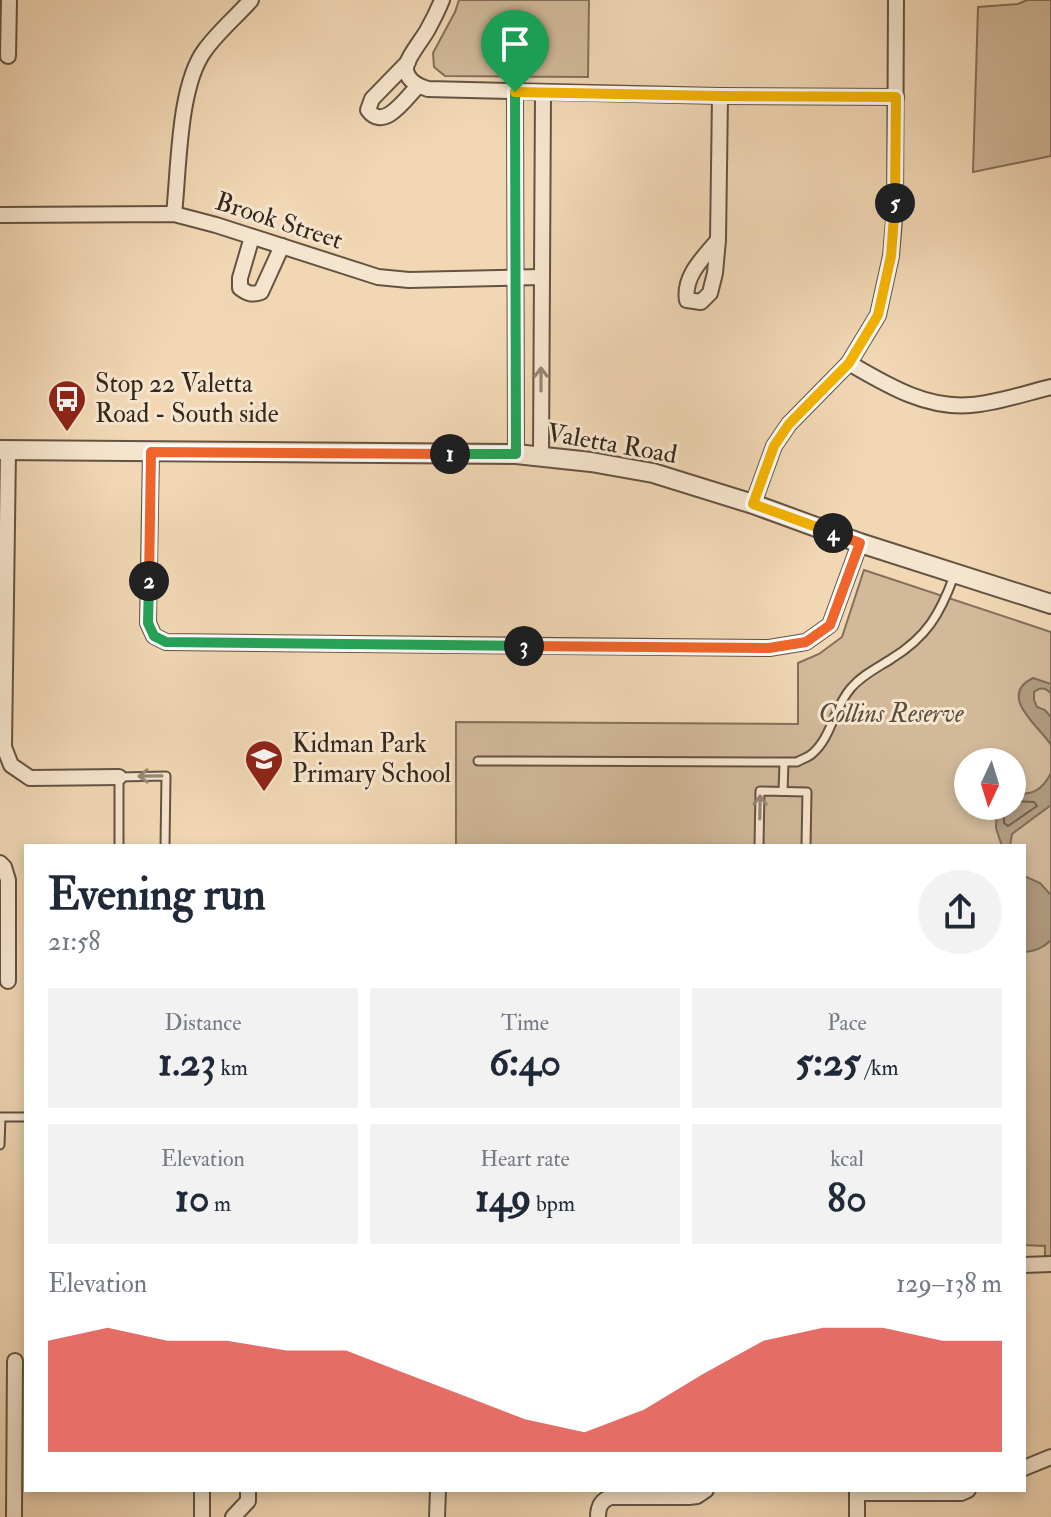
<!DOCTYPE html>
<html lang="en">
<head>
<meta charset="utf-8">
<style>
  body { margin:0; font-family:"IM FELL Double Pica",serif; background:#f2f2f3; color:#1f2937; height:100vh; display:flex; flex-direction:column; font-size:30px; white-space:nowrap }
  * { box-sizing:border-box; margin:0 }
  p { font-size:26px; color:#747a83 }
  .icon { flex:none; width:44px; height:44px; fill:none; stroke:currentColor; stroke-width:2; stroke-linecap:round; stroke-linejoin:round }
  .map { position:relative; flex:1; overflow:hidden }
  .sheet { position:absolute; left:24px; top:844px; width:1002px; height:648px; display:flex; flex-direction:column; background:#fff; border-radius:0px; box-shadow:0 4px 12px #0003 }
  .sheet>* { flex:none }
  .needle { width:52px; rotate:184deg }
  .buttons { position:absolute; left:954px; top:748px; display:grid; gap:16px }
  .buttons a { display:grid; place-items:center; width:72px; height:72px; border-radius:50%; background:#fff; box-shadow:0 4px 12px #0003; font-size:40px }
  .pin { position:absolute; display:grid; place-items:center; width:68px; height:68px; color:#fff; margin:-82px -34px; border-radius:50% 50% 50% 0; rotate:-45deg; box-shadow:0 0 8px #0007 }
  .pin .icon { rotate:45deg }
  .km { position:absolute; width:40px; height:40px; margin:-20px; border-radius:50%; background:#222; color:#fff; font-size:22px; line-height:40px; text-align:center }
  .round { display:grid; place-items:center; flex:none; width:84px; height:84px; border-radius:42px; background:#f2f2f3 }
  .head { display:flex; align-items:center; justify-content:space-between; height:136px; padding:0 24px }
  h1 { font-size:44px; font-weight:700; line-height:60px }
  .stats { display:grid; grid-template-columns:repeat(3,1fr); gap:12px; height:136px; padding:8px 24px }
  .stats div { display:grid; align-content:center; border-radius:0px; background:#f2f2f3; text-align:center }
  .stats b { font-size:40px; font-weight:700 }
  .stats small { font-size:22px; font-weight:400 }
  .stats p { font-size:22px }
  .chart { height:224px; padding:16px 24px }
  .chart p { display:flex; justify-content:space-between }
  .chart svg { width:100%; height:144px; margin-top:8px; fill:#d93025; opacity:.7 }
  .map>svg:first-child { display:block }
</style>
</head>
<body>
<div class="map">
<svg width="1051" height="1517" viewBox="0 0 1051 1517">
  <rect width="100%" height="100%" fill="#f1d7b4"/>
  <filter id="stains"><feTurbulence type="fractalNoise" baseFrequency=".0025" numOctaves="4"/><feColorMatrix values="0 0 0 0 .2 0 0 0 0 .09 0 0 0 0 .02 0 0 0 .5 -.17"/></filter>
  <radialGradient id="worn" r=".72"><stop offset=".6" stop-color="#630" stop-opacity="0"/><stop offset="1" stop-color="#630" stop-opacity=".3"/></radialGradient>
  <g fill="#d1b99a" stroke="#83705b" stroke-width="2" fill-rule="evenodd">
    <path d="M459,0H589L588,77L445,76L434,67L433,53L455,12Z"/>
    <path d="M1027,0H1051V156L973,172L978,7L1018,4Z"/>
    <path d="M864,570L1051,632V1256H1045V1246L1024,1245V846H456V722L798,724V663L819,654L842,637ZM968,762H1012V806H968Z"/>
  </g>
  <g fill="#b19b80" stroke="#7f6d58" stroke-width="2">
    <path d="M1033,678L1051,684V694C1046,687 1040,687 1034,692V700L1037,707L1045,710L1051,717V745C1041,728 996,696 1033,678Z"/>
    <path d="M1051,773V805L1012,834L1010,846H1002L996,828L997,806H1012V793C1031,796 1042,791 1051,773Z"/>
    <path d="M1024,876L1040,883L1051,895V940C1043,948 1036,951 1024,952Z"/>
  </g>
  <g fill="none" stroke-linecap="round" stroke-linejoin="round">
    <path stroke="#73614e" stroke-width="2" d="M1004,806V823L1008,826L1037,806L1034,802L1012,801"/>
    <g stroke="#645342" stroke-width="11">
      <g id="service">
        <path d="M478,761L797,762C802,759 809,757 813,753C832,736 834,707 851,688C862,675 877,668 891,659C927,637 940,614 954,576"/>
        <path d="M783,791L784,763"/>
        <path d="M119,846V777L166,776L165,846"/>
        <path d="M759,846L760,791L807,792L806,846"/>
        <path d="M0,1145L1,1117H26"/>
      </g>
    </g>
    <g stroke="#645342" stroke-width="18">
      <g id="minor">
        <path d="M442,0C438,10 433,20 428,29C423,39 406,58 406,69C407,81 418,86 428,89L720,96L896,97"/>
        <path d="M8,56L9,0"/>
        <path d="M408,62L372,99L368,110C384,132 406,98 418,86"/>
        <path d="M515,92L516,454"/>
        <path d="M174,214C179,170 178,86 205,50C218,32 236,17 251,0"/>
        <path d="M0,215L174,214L216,225L378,277L409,280L542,277"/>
        <path d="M252,237L240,278V288C248,294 252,295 261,292L282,246"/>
        <path d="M718,240C704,257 683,276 687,300L701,302L710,293L715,273L718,240L720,96"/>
        <path d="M849,363C887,385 926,409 971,405C997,403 1026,393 1051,387"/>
        <path d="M8,450L4,747L11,765L30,778L119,777"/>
        <path d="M151,452L148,623L154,636L166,642L769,648L806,642L830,625L860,543"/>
        <path d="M541,457L543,93"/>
        <path d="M753,504L774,446L789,424L849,363L878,315L891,256L895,209L896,0"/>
        <path d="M0,863L4,867L8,880V981"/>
        <path d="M1024,1265L1051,1264"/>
        <path d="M1024,1468L1051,1457"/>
        <path d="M857,1493H961L968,1490"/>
        <path d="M14,1517L15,1361"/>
        <path d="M202,1517V1490"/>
        <path d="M233,1517L248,1501V1490"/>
        <path d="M437,1517L438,1490"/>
        <path d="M598,1517C598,1507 601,1500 611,1497H689L697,1496L706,1490"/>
        <path d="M857,1517V1490"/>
      </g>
    </g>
    <g stroke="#645342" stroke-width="22">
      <path id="tertiary" d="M0,450L516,454L591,462L653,473L753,504L860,543L1051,604"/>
    </g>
    <use href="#service" stroke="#f6e5ce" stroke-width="7"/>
    <use href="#minor" stroke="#f6e5ce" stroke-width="14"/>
    <use href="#tertiary" stroke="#f6e5ce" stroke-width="18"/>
  </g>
  <defs><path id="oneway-shaft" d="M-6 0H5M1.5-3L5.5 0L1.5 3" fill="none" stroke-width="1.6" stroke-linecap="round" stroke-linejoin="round" transform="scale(2)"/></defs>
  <g stroke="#968675">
    <use href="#oneway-shaft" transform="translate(541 379) rotate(-90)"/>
    <use href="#oneway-shaft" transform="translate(150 776) rotate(179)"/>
    <use href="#oneway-shaft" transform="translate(760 807) rotate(-89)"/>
  </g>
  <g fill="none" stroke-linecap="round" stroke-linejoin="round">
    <g stroke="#fff" stroke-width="16">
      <path id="split-1" d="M450,454H516L515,92"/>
    </g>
    <g stroke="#fff" stroke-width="16">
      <path id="split-2" d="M149,581L151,452L450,454"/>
    </g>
    <g stroke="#fff" stroke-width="16">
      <path id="split-3" d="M149,581L148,623L154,636L166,642L524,646"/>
    </g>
    <g stroke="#fff" stroke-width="16">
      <path id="split-4" d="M524,646L769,648L806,642L830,625L860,543L833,533"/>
    </g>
    <g stroke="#fff" stroke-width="16">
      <path id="split-5" d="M833,533L753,504L774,446L789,424L849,363L878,315L891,256L895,203"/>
    </g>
    <g stroke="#fff" stroke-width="16">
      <path id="split-6" d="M515,92L720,96L896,97L895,203"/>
    </g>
    <use href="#split-1" stroke="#22a559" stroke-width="10"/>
    <use href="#split-2" stroke="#f0652b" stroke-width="10"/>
    <use href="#split-3" stroke="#22a559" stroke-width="10"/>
    <use href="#split-4" stroke="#f0652b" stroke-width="10"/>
    <use href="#split-5" stroke="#f5b400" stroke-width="10"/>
    <use href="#split-6" stroke="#f5b400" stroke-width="10"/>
  </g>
  <defs>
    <g id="bus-pin" transform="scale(2)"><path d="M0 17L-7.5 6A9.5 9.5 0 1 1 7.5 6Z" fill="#8f2418" stroke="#f6e5ce"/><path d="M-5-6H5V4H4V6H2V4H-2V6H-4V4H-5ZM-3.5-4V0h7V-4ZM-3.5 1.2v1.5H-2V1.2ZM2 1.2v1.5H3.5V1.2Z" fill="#fff"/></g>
    <g id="school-pin" transform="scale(2)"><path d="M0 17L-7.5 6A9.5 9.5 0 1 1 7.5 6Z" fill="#8f2418" stroke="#f6e5ce"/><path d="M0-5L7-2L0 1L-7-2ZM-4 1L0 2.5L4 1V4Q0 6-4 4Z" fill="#fff"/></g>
  </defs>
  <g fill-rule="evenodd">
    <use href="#bus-pin" x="67" y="399"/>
    <use href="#school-pin" x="264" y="759"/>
  </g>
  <g text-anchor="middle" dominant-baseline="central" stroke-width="6" stroke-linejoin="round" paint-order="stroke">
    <g font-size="26" fill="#35271c" stroke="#f6e5ce">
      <text transform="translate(279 221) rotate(18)">Brook Street</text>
      <text transform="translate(612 444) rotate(10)">Valetta Road</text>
    </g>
    <g font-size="26" fill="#35271c" stroke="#f6e5ce" text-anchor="start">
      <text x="95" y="384">Stop 22 Valetta<tspan x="95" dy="30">Road - South side</tspan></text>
      <text x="292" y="744">Kidman Park<tspan x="292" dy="30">Primary School</tspan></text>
    </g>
    <g font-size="26" font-style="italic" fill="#5c4c3c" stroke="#f6e5ce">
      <text x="891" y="714">Collins Reserve</text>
    </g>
  </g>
  <rect width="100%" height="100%" filter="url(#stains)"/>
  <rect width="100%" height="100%" fill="url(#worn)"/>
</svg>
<div class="buttons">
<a><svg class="needle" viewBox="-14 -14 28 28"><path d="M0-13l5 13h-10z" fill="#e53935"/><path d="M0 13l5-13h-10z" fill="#747a83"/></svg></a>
</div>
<div class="pin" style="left:515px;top:92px;background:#1e9e55"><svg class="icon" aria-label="arrive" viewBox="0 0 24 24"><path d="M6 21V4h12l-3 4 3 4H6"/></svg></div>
<b class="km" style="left:450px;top:454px">1</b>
<b class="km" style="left:149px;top:581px">2</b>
<b class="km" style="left:524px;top:646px">3</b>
<b class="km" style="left:833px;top:533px">4</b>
<b class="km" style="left:895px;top:203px">5</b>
<section class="sheet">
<div class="head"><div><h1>Evening run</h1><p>21:58</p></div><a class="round"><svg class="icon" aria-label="share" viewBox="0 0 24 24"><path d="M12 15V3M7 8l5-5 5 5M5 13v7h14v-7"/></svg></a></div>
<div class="stats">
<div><p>Distance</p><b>1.23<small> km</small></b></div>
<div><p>Time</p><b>6:40</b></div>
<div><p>Pace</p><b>5:25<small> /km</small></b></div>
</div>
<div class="stats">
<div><p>Elevation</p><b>10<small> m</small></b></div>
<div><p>Heart rate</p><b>149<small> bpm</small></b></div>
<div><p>kcal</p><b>80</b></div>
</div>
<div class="chart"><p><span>Elevation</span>129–138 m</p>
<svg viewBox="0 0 160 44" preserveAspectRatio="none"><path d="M0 44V10L10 6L20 10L30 10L40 13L50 13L60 20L70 27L80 34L90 38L100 31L110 20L120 10L130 6L140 6L150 10L160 10V44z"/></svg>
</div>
</section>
</div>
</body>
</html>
